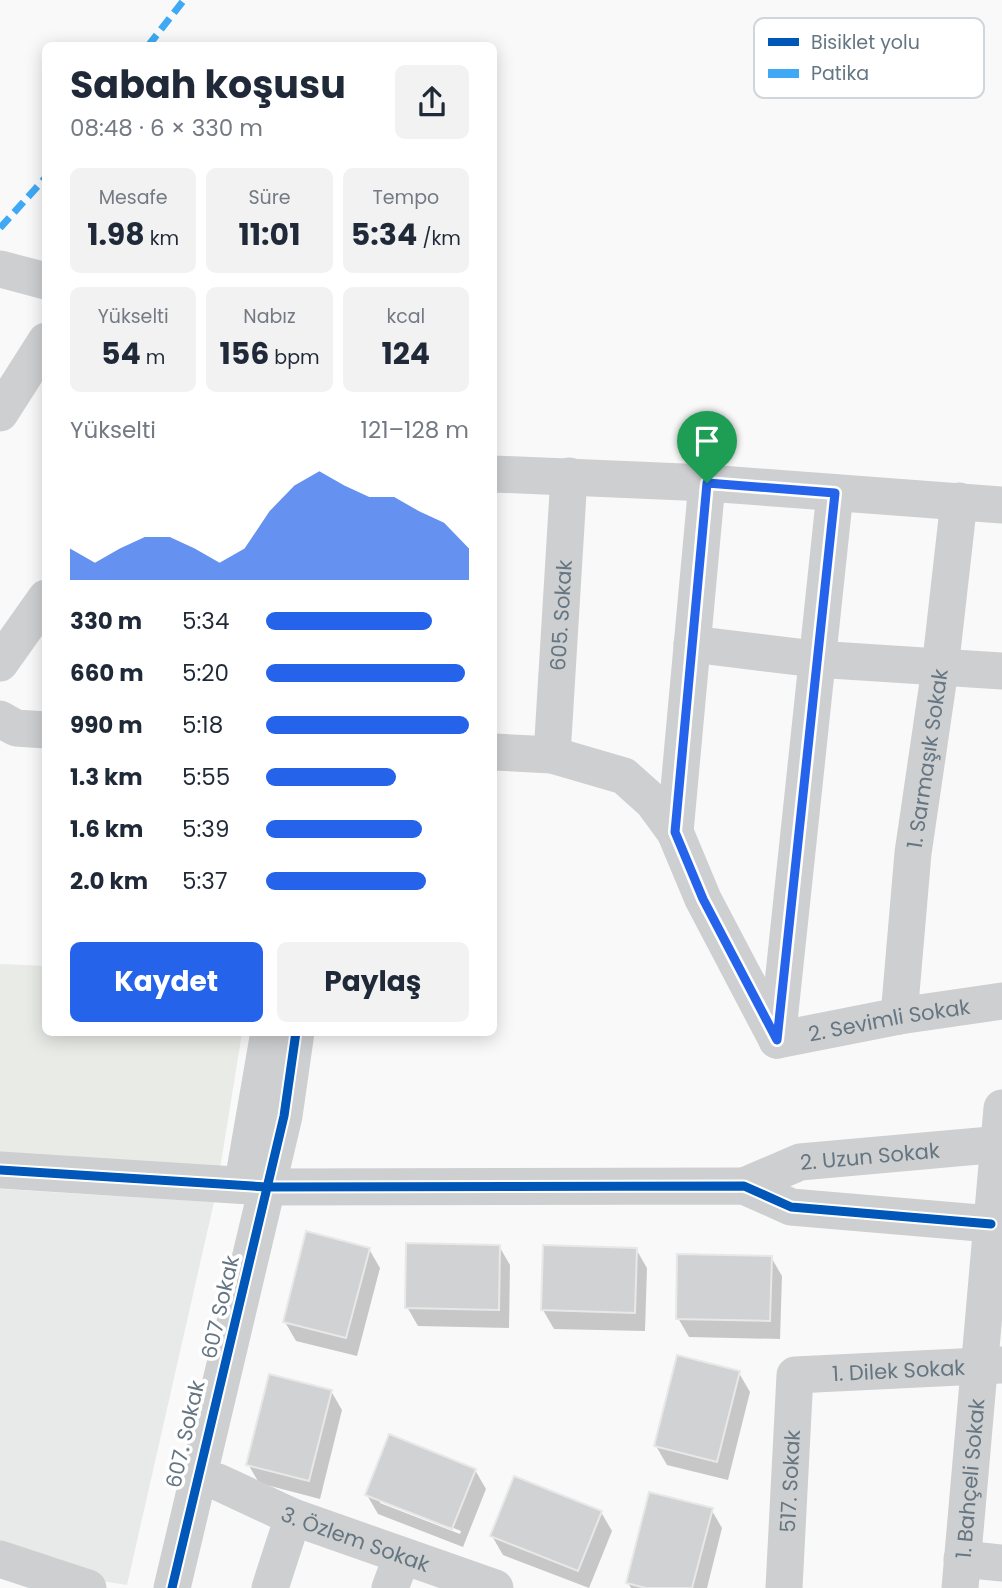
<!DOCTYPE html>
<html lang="tr">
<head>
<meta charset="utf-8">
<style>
  body { margin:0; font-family:Poppins,sans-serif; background:#f2f2f3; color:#1f2937; height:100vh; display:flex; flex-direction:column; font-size:26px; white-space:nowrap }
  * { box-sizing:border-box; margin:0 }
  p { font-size:23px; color:#747a83 }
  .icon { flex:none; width:38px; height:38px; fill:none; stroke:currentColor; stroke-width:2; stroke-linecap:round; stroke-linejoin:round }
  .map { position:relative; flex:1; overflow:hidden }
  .sheet { position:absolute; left:42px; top:42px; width:455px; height:994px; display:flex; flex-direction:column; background:#fff; border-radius:10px; box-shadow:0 4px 18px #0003 }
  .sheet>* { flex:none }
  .pin { position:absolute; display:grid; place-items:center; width:60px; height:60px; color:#fff; margin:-72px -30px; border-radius:50% 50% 50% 0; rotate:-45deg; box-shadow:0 0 7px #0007 }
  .pin .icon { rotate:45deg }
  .round { display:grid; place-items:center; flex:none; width:74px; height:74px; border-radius:10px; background:#f2f2f3 }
  .head { display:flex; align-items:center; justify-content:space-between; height:119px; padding:0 28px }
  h1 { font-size:38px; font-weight:700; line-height:52px }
  .figures { display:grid; grid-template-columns:repeat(3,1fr); gap:10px; height:119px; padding:7px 28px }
  .figures div { display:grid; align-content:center; border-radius:10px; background:#f2f2f3; text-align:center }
  .figures b { font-size:30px; font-weight:700 }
  .figures small { font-size:19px; font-weight:400 }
  .figures p { font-size:19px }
  .chart { height:196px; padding:14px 28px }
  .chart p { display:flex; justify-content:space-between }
  .chart svg { width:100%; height:126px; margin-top:7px; fill:#2563eb; opacity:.7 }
  .primary-button { display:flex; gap:14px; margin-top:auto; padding:14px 28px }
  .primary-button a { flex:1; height:80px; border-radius:10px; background:#2563eb; color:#fff; font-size:28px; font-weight:700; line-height:80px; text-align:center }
  .primary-button a+a { background:#f2f2f3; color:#1f2937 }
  ul { padding:0 28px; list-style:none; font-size:23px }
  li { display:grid; grid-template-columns:112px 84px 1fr; align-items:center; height:52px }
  li i { height:18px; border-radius:9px; background:#2563eb }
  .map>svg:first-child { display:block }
</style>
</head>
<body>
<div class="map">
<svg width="1002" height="1588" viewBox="0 0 1002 1588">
  <rect width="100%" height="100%" fill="#f9f9f9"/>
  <path fill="#e8e9e9" d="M0,1189L214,1202L127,1585L0,1565Z"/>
  <path fill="#e8ebe6" d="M0,964L45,966L46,1032L242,1033L220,1169L0,1152Z"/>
  <g fill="#0003" fill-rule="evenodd">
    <path d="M499,1246L510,1265L509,1328L418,1326L407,1307Z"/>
    <path d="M369,1249L380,1268L357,1356L296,1341L285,1322Z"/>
    <path d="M636,1249L647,1268L645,1331L554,1329L543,1310Z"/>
    <path d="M771,1257L782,1276L780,1339L689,1337L678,1318Z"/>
    <path d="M739,1373L750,1392L728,1480L667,1465L656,1446Z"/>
    <path d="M331,1391L342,1410L320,1499L259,1483L248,1464Z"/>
    <path d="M475,1470L486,1489L463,1547L378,1514L367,1495ZM380,1499L461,1531L460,1534L380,1503Z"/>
    <path d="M711,1509L722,1528L707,1588H631L628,1583Z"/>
    <path d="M601,1512L612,1531L589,1588L503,1555L492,1536Z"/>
  </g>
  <g fill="#d0d2d3" stroke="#e8e8e8" stroke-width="2">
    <path d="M306,1231L370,1248L346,1338L283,1322Z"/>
    <path d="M406,1243L500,1245L499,1310L405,1308Z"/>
    <path d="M543,1245L637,1248L635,1313L541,1310Z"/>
    <path d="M677,1254L772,1256L770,1321L676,1319Z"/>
    <path d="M677,1355L740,1371L717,1462L654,1446Z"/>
    <path d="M269,1374L332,1390L309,1481L246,1465Z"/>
    <path d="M389,1434L476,1469L452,1529L365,1495Z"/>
    <path d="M514,1476L602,1511L578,1571L490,1536Z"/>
    <path d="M649,1492L713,1508L692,1588H646L626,1583Z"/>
  </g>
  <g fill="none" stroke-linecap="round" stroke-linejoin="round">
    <g stroke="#cecfd0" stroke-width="37">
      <path d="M0,269L46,281"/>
      <path d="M0,413L46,341"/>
      <path d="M494,474L707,483L1002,505"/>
      <path d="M707,483L675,832L703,899L777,1040"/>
      <path d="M692,644L815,659L1002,671"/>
      <path d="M0,663L46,598"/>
      <path d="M0,719L16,728L46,730"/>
      <path d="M494,752L552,755L624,776L653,802L675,832"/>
      <path id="s1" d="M552,755L569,476"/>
      <path id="s2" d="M899,1016L913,853L940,669L959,501"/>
      <path d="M777,1040L835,493"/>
      <path id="s3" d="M777,1040L899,1016L1002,1001"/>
      <path d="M0,1170L266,1187L744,1186L791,1207L991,1224"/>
      <path d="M243,1182L269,1032"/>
      <path id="s4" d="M744,1186L800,1162L1002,1144"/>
      <path id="s5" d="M218,1482L293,1517L495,1588"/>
      <path d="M0,1559L88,1588"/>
      <path d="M962,1559L1002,1563"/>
      <path d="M172,1588L284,1116L296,1032"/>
      <path d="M270,1588L293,1517"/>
      <path d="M390,1588L402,1556"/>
      <path id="s6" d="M784,1588L795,1375L1001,1365"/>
      <path id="s7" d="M960,1588L1002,1108"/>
    </g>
    <g stroke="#3fa9f5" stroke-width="7" stroke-dasharray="14 7" stroke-linecap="butt">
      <path d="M148,46L184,0"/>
      <path d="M0,228L46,177"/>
    </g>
    <g stroke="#fff" stroke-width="13">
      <g id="cycleway">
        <path d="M707,483L675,832L703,899L777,1040"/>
        <path d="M0,1170L266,1187L744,1186L791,1207L991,1224"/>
        <path d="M172,1588L284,1116L296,1032"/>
      </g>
    </g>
    <use href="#cycleway" stroke="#0057b8" stroke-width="9"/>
  </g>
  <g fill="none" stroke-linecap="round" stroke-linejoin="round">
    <g stroke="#fff" stroke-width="14">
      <path id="route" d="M707,483L835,493L777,1040L703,899L675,832Z"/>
    </g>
    <use href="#route" stroke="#2563eb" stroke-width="9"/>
  </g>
  <g text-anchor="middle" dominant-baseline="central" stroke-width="7" stroke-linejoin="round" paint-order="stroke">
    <g font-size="21" fill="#657683" stroke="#fff">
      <text stroke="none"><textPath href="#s1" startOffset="140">605. Sokak</textPath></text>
      <text stroke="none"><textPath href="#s2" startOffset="259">1. Sarmaşık Sokak</textPath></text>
      <text stroke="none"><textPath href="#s3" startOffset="114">2. Sevimli Sokak</textPath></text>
      <text stroke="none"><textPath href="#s4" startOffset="131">2. Uzun Sokak</textPath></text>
      <text transform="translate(220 1307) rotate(-77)">607 Sokak</text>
      <text stroke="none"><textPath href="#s6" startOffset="317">1. Dilek Sokak</textPath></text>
      <text transform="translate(185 1434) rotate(-77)">607. Sokak</text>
      <text stroke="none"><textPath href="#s7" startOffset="110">1. Bahçeli Sokak</textPath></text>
      <text stroke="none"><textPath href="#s6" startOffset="107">517. Sokak</textPath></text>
      <text stroke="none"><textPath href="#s5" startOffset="149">3. Özlem Sokak</textPath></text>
    </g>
  </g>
  <rect x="754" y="18" width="230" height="80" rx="10" fill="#fff" stroke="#d1d6da" stroke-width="2"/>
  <rect x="768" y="38" width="31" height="8" fill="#0057b8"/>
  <rect x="768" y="69" width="31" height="9" fill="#3fa9f5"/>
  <g font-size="19" fill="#657683">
    <text x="811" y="49">Bisiklet yolu</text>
    <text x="811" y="80">Patika</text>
  </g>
</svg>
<div class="pin" style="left:707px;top:483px;background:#1e9e55"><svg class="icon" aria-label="arrive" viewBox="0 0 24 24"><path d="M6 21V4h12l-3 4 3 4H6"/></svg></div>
<section class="sheet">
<div class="head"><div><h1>Sabah koşusu</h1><p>08:48 · 6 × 330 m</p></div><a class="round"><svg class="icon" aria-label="share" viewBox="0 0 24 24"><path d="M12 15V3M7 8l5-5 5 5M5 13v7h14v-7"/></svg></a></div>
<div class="figures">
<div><p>Mesafe</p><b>1.98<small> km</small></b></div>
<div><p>Süre</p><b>11:01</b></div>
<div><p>Tempo</p><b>5:34<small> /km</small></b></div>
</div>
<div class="figures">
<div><p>Yükselti</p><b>54<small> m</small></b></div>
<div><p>Nabız</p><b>156<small> bpm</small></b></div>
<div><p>kcal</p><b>124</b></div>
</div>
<div class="chart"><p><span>Yükselti</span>121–128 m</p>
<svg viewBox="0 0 160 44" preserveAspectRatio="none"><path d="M0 44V33L10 38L20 33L30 29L40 29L50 33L60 38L70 33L80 20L90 11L100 6L110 11L120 15L130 15L140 20L150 24L160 33V44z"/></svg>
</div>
<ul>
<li><b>330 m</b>5:34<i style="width:82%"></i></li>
<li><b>660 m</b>5:20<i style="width:98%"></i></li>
<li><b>990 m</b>5:18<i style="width:100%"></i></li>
<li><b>1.3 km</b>5:55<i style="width:64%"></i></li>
<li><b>1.6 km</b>5:39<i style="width:77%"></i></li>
<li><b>2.0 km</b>5:37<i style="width:79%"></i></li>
</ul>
<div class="primary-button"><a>Kaydet</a><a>Paylaş</a></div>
</section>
</div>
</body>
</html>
